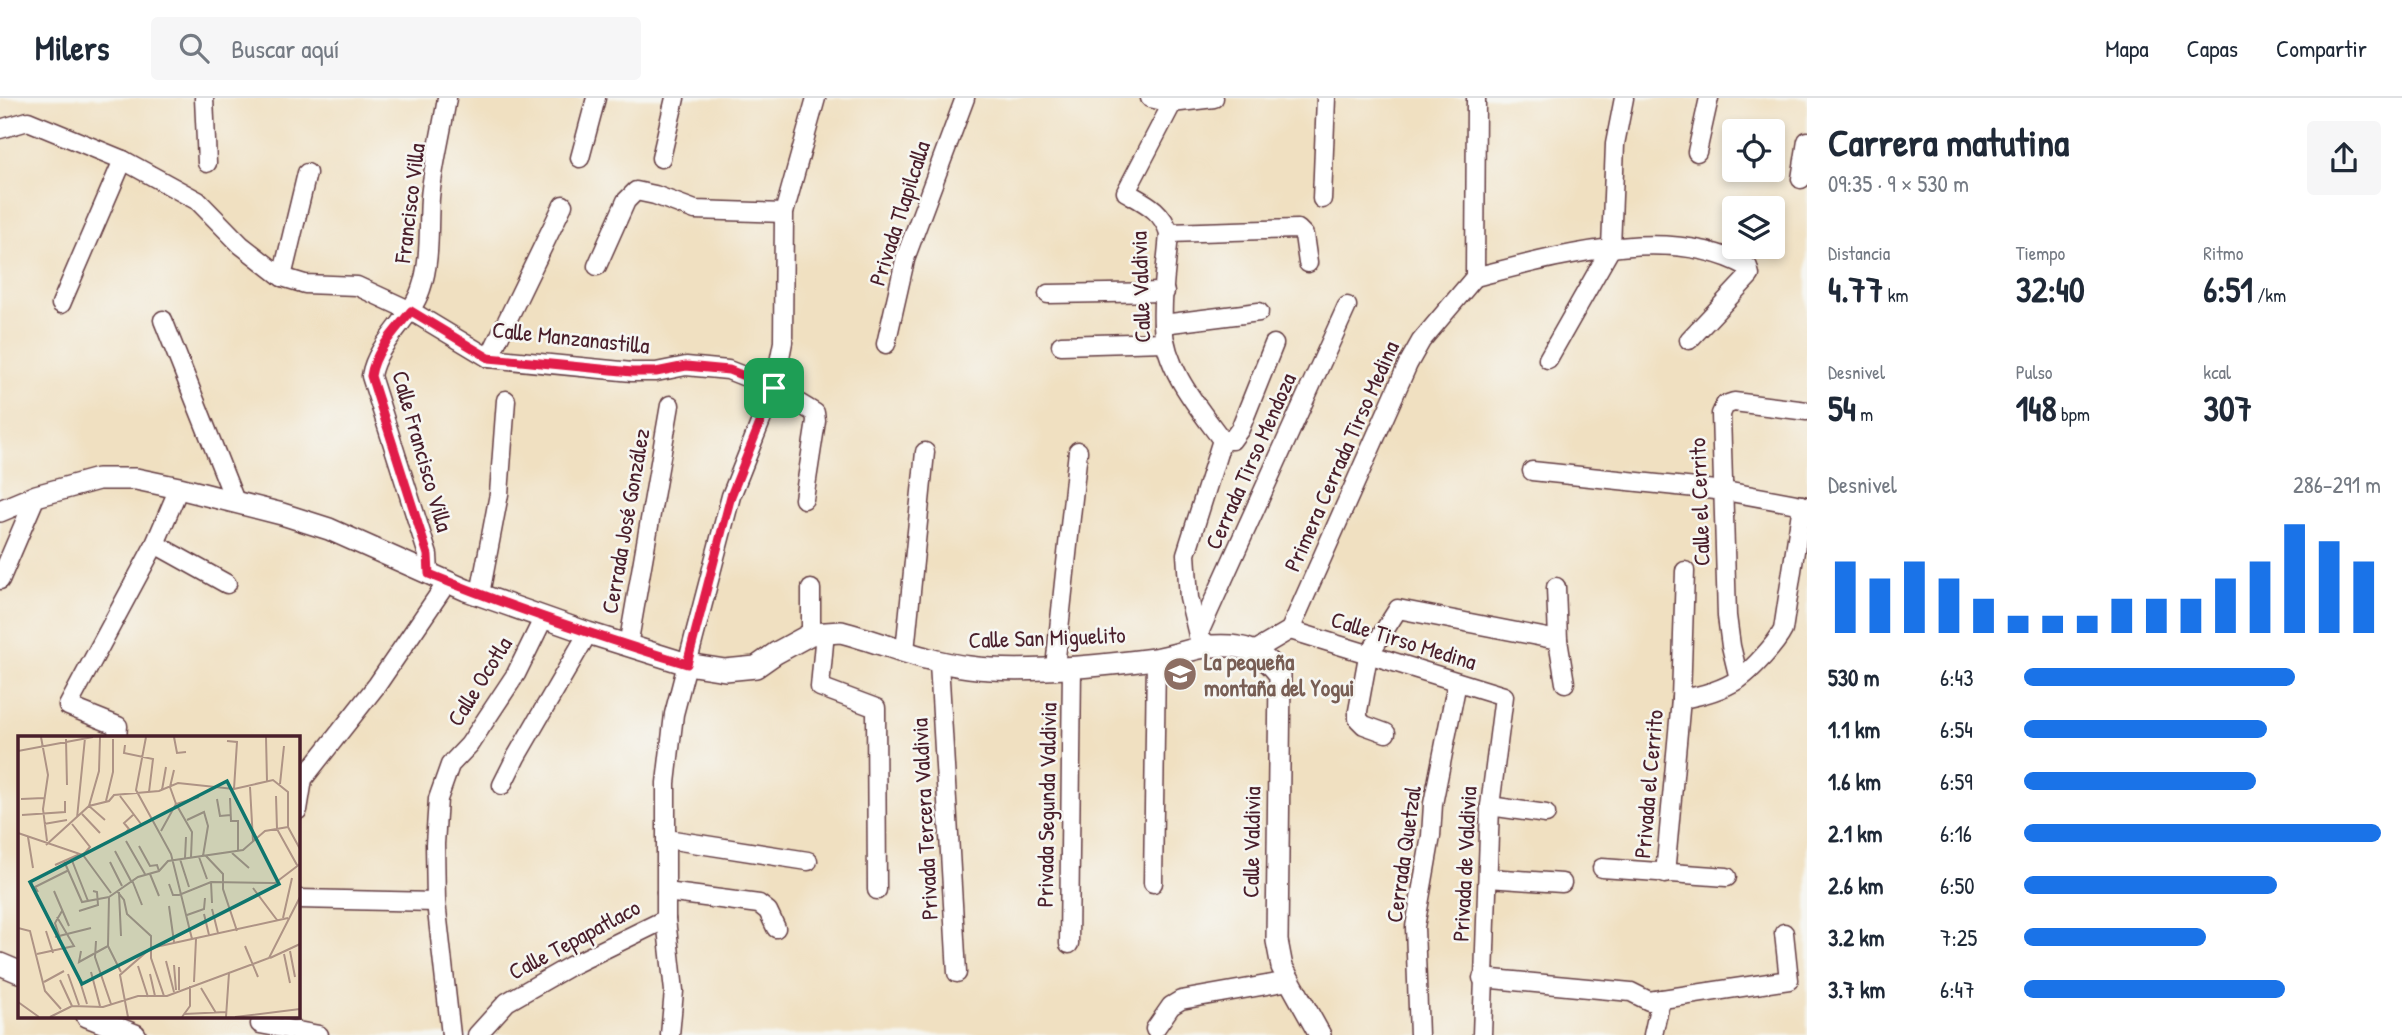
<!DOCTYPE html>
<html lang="es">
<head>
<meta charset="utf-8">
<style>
  body { margin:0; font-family:"Patrick Hand",sans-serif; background:#f6f6f7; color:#1f2937; height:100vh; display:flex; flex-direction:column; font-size:26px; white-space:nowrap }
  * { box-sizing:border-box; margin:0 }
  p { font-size:23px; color:#747a83 }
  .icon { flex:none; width:38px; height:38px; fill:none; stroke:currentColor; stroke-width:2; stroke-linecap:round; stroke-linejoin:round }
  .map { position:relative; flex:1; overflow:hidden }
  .details { display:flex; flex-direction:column; background:#fff; width:595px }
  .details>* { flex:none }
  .tools { position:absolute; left:1722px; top:21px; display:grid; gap:14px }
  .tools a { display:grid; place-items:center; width:63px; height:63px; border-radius:7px; background:#fff; box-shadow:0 4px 10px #0003; font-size:35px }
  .pin { position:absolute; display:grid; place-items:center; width:60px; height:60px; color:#fff; margin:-30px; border-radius:14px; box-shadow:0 4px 10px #0006 }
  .round { display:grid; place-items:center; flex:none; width:74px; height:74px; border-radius:7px; background:#f6f6f7 }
  .head { display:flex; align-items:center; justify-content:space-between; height:119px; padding:0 21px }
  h1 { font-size:38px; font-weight:700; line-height:52px }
  .metrics { display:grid; grid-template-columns:repeat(3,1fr); gap:10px; height:119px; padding:7px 21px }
  .metrics div { display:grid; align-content:center }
  .metrics b { font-size:35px; font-weight:700 }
  .metrics small { font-size:19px; font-weight:400 }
  .metrics p { font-size:19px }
  .chart { height:196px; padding:14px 21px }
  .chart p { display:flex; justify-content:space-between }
  .chart svg { width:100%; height:126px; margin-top:7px; stroke:#1a73e8; stroke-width:6 }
  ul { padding:0 21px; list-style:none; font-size:23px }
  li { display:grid; grid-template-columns:112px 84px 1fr; align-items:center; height:52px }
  li i { height:18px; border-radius:9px; background:#1a73e8 }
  header { display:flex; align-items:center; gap:42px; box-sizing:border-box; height:98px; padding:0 35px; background:#fff; border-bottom:2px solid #e0e1e3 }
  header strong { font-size:33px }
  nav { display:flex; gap:38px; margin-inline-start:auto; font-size:24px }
  .search { width:490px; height:63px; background:#f6f6f7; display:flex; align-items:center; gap:18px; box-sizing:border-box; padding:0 24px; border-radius:7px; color:#747a83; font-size:26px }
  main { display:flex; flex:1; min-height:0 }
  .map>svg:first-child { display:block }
</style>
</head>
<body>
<header>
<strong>Milers</strong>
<div class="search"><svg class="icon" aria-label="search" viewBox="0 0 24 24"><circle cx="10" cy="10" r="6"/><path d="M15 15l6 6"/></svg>Buscar aquí</div>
<nav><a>Mapa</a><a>Capas</a><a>Compartir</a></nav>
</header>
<main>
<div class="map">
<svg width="1807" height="937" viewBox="0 0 1807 937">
  <rect width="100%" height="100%" fill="#f6f6f2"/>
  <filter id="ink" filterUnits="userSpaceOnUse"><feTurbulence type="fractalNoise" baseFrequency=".0143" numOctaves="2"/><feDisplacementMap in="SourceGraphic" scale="14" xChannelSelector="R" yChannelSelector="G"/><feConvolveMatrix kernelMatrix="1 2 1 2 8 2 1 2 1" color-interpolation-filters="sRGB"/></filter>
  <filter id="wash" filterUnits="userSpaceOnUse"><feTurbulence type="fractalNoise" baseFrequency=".00686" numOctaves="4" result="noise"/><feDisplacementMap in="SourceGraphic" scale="28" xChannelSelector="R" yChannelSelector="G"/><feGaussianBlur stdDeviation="1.57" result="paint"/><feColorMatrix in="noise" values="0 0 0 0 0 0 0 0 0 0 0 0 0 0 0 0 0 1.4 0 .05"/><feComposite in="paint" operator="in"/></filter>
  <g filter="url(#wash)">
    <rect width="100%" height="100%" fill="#f0e0c1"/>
  </g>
  <g filter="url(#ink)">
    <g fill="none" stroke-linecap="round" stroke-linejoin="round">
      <g stroke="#633c42" stroke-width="21">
        <g id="minor">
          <path d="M204,0L207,65"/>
          <path d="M1150,0L1172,5L1214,0"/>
          <path d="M1175,0L1126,94C1145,105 1162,112 1169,135C1167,165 1161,197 1163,227C1165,271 1197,308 1222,342L1186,456L1189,500L1198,537L1210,549"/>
          <path d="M0,31L28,23L123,62L198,103L241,147L282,179L305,186L357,188L411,213L489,260L632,274H656L686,268L728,272L774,290L815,315L816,323L804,401"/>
          <path d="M1697,54L1709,0"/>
          <path d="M580,60L596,0"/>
          <path d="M661,60L675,0"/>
          <path d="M1801,81L1807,43"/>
          <path d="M1322,101L1326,0"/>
          <path d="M1169,135L1298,131L1304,137L1308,165"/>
          <path d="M597,168L626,103L636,93L655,97L695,112L784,115"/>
          <path d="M282,179L307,75"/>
          <path d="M1475,179C1558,158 1669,125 1748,169L1750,177L1689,242"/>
          <path d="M1475,179L1476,0"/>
          <path d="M1048,196L1165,194"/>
          <path d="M61,206L123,62"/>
          <path d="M163,222L235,403"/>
          <path d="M1163,226L1259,214"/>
          <path d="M886,246L906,158L965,0"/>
          <path d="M1061,247L1165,244"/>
          <path d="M489,260L563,107"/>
          <path d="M1548,261L1611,150L1615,46L1624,0"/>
          <path d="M1222,342H1232L1240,331L1274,246"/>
          <path d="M1532,373L1725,393L1802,407L1807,411"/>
          <path d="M155,446L227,486"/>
          <path d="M429,476L428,457L371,278C377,244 410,223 421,191C431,162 428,131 430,100C433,67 442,33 447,0"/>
          <path d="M0,482L36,398"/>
          <path d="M1556,489L1558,542L1565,585"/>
          <path d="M811,491V536"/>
          <path d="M480,496L499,396L506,302"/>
          <path d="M1290,532L1504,598L1490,708L1482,937"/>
          <path d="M1290,532L1408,266L1421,243L1475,179"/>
          <path d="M825,534L820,589L876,610L877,792"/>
          <path d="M1198,537L1347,208"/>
          <path d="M628,548L670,307"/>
          <path d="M1256,552L1290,532"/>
          <path d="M905,553L925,354"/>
          <path d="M939,565L957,875"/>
          <path d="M1055,569L1078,353"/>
          <path d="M1739,581L1731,548L1727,518L1721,316L1725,307L1734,304L1807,313"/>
          <path d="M1681,601C1700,598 1722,592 1739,581C1752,572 1776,546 1783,532L1802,407"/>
          <path d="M1386,635L1364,627L1358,621V613L1368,558L1398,511L1558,542"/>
          <path d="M117,640L118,628L68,608L155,446L179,390"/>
          <path d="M502,687L516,659L588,535"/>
          <path d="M1490,708L1546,716"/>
          <path d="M298,712L303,681L377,587L448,483"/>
          <path d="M667,741L808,763"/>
          <path d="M1602,770L1727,779"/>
          <path d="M1665,776L1681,601L1685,473"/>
          <path d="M1488,780L1562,785"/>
          <path d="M1153,785L1156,560"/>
          <path d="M666,794L759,806L768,813L776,830"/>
          <path d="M298,801L436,804"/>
          <path d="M1069,846L1072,568"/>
          <path d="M1482,880L1631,894L1649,903L1789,882L1784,835"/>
          <path d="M260,926L319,937"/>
          <path d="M1155,931L1171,908L1181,902L1289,883"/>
          <path d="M451,937L436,804L435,746L438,701L450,667L469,647L516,576L544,519"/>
          <path d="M477,937L507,904L570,868L666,821"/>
          <path d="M670,937L674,893L666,821V685L674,616L731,398L774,290L783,244L784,115L816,0"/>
          <path d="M1419,937L1415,829L1431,738L1433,706L1457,584"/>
          <path d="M1653,937L1661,901"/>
        </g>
      </g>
      <g stroke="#633c42" stroke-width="24">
        <g id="tertiary">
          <path d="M0,413L36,398L98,381H136L179,390L282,416L329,431L466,492L588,535L687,566L725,572L756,569L776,555L811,536L841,534C884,545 925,564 969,569C1023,576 1100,568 1154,561C1174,558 1192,550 1212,548C1244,546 1261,552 1280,577L1277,843L1282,869L1320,937"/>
          <path d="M0,866L19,874"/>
          <path d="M87,918L135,937"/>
        </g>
      </g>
      <use href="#minor" stroke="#fff" stroke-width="18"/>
      <use href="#tertiary" stroke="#fff" stroke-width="21"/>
    </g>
  </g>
  <g fill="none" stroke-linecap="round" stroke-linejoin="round" filter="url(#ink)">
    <g stroke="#fff" stroke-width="14">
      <path id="route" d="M411,213L489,260L632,274H656L686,268L729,272L774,290L731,398L687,566C599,539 513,510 429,476L428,457L371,278C375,252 395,233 411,213Z"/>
    </g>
    <use href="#route" stroke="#e11d48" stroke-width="9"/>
  </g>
  <defs>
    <g id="school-disc" transform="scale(1.75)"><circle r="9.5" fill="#8d6e63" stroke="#f6f6f2"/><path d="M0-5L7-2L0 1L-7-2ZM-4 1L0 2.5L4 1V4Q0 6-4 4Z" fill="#fff"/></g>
  </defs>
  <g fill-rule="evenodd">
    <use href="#school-disc" x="1180" y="576"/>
  </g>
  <g text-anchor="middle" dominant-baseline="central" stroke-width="5" stroke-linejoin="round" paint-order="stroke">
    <g font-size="23" fill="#4a1f2b" stroke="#f6f6f2">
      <text transform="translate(409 105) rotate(-83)">Francisco Villa</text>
      <text transform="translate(899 115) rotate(-72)">Privada Tlapilcalla</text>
      <text transform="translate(1140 189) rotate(-92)">Calle Valdivia</text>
      <text transform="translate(571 239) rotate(6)">Calle Manzanastilla</text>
      <text transform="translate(423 353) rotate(74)">Calle Francisco Villa</text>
      <text transform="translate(1341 358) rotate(-66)">Primera Cerrada Tirso Medina</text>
      <text transform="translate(1250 363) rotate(-66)">Cerrada Tirso Mendoza</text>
      <text transform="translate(1699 404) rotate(-92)">Calle el Cerrito</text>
      <text transform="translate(625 423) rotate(-80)">Cerrada José González</text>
      <text transform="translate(1047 539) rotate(-2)">Calle San Miguelito</text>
      <text transform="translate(1404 542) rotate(17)">Calle Tirso Medina</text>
      <text transform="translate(479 583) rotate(-58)">Calle Ocotla</text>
      <text transform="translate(1648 686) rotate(-85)">Privada el Cerrito</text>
      <text transform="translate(1046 707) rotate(-89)">Privada Segunda Valdivia</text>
      <text transform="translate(924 721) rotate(-93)">Privada Tercera Valdivia</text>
      <text transform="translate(1251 744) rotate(-89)">Calle Valdivia</text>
      <text transform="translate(1403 756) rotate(-82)">Cerrada Quetzal</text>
      <text transform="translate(1464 766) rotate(-87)">Privada de Valdivia</text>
      <text transform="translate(574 841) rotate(-28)">Calle Tepapatlaco</text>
    </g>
    <g font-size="23" font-weight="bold" fill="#785e54" stroke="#f6f6f2" text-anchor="start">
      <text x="1204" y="563">La pequeña<tspan x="1204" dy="26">montaña del Yogui</tspan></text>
    </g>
  </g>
  <g transform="translate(18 638)">
    <rect width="282" height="282" fill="#f0e0c1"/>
    <path fill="none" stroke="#ae9385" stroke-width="2" d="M23,1L30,39L25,73L29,105M82,1L81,35L71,70L87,84M128,1L118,54L153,118L174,203M156,1L159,17L168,16M248,1L249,45M48,3L49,49M209,5L219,6L216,53M107,9L106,17L135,23L131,56M0,15L75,1M262,48L266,10M232,51L235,105M144,54L148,31M102,60L123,88M258,60L259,93L279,129M212,62L213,85H220V115M3,63L26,62M199,63L202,80L213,79M88,65L95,36V3M64,78L82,97M4,79L47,76V65M59,82L67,2M169,84L186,76L190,90L185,120M26,88L49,84M54,88L72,111L65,119M143,95L158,68L152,51L156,34M108,96L111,93L106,87L115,79M0,97L65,119L93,157M10,101L15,132M108,105L127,138M28,109L71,70L91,65L96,59L141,55L160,47L216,53L255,44L270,56V91L282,113M121,110L132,130L139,129L141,135M97,115L113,145M214,117L231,132M188,120L205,138V153L219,195M173,121L174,96L158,68L181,61M181,121L189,143M53,122L70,165M167,122L168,101M162,123L171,151M46,125L64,166L91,161M92,126L104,150M37,129L62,118M132,138L141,160M114,144L124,169M193,146L194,167M151,148L155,159H161L193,146L257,147L282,128M235,152L259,184M36,155L51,190M99,155L106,164L109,178L133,200V222L146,260M20,156L17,151L51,134M101,156L103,200M91,161L120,141L141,135L150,125L225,114L247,95L270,91M151,170L156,206M194,173L200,197M61,175L80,169L79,156L75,155M186,178L191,199M169,179L186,173L187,162M265,182L274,142M0,192L12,195L27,255L43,273M28,195L35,217M37,201L73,192M42,202L37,187L44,175M78,205L77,221L93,268M90,210L91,161M90,210L103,236M227,210L240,241M63,215L61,226L90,210M272,215L277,241M19,218L56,210L39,181M266,218L272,247M252,222L282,208M148,225L156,256M156,229L158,254M120,230L130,261M73,236L82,270M50,238L61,269M132,238L137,260M60,239L69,268M42,244L54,270M26,246L46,235M176,246L178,203M183,252L198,277M161,254V231M0,266L21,281M166,278L208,276M32,281L54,270L85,271L120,260H149L251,222L282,161M110,281L102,239L133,212L270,182M164,281L172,270V250M208,281L211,237M217,281L282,273"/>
    <path fill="#0f766e" fill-opacity="0.15" stroke="#0f766e" stroke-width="3.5" d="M209,45L261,148L64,248L12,146Z"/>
    <rect width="282" height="282" fill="none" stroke="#4a1f2b" stroke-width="3.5"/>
  </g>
</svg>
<div class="tools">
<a><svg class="icon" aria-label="locate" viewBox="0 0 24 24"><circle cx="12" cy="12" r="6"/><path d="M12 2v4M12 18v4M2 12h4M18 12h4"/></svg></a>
<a><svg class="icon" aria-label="layers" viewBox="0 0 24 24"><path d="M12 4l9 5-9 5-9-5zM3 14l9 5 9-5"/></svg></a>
</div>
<div class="pin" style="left:774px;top:290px;background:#1e9e55"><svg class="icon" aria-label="arrive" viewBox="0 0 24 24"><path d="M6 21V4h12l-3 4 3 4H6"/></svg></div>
</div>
<section class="details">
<div class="head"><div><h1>Carrera matutina</h1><p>09:35 · 9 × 530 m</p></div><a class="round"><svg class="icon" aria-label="share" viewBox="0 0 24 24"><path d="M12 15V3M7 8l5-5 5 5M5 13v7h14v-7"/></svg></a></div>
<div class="metrics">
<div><p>Distancia</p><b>4.77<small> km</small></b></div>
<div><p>Tiempo</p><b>32:40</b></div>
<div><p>Ritmo</p><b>6:51<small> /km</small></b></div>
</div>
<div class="metrics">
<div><p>Desnivel</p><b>54<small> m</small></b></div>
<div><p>Pulso</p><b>148<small> bpm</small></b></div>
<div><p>kcal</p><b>307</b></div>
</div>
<div class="chart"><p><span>Desnivel</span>286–291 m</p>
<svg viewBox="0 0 160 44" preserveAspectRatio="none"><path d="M5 44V19M15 44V25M25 44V19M35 44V25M45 44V32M55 44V38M65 44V38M75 44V38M85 44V32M95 44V32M105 44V32M115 44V25M125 44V19M135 44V6M145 44V12M155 44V19"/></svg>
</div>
<ul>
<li><b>530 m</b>6:43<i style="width:76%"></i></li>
<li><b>1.1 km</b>6:54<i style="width:68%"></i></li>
<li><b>1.6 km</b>6:59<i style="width:65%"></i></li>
<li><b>2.1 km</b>6:16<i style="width:100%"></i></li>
<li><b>2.6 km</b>6:50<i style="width:71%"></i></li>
<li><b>3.2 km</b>7:25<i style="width:51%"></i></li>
<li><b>3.7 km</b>6:47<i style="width:73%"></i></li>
</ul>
</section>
</main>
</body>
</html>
